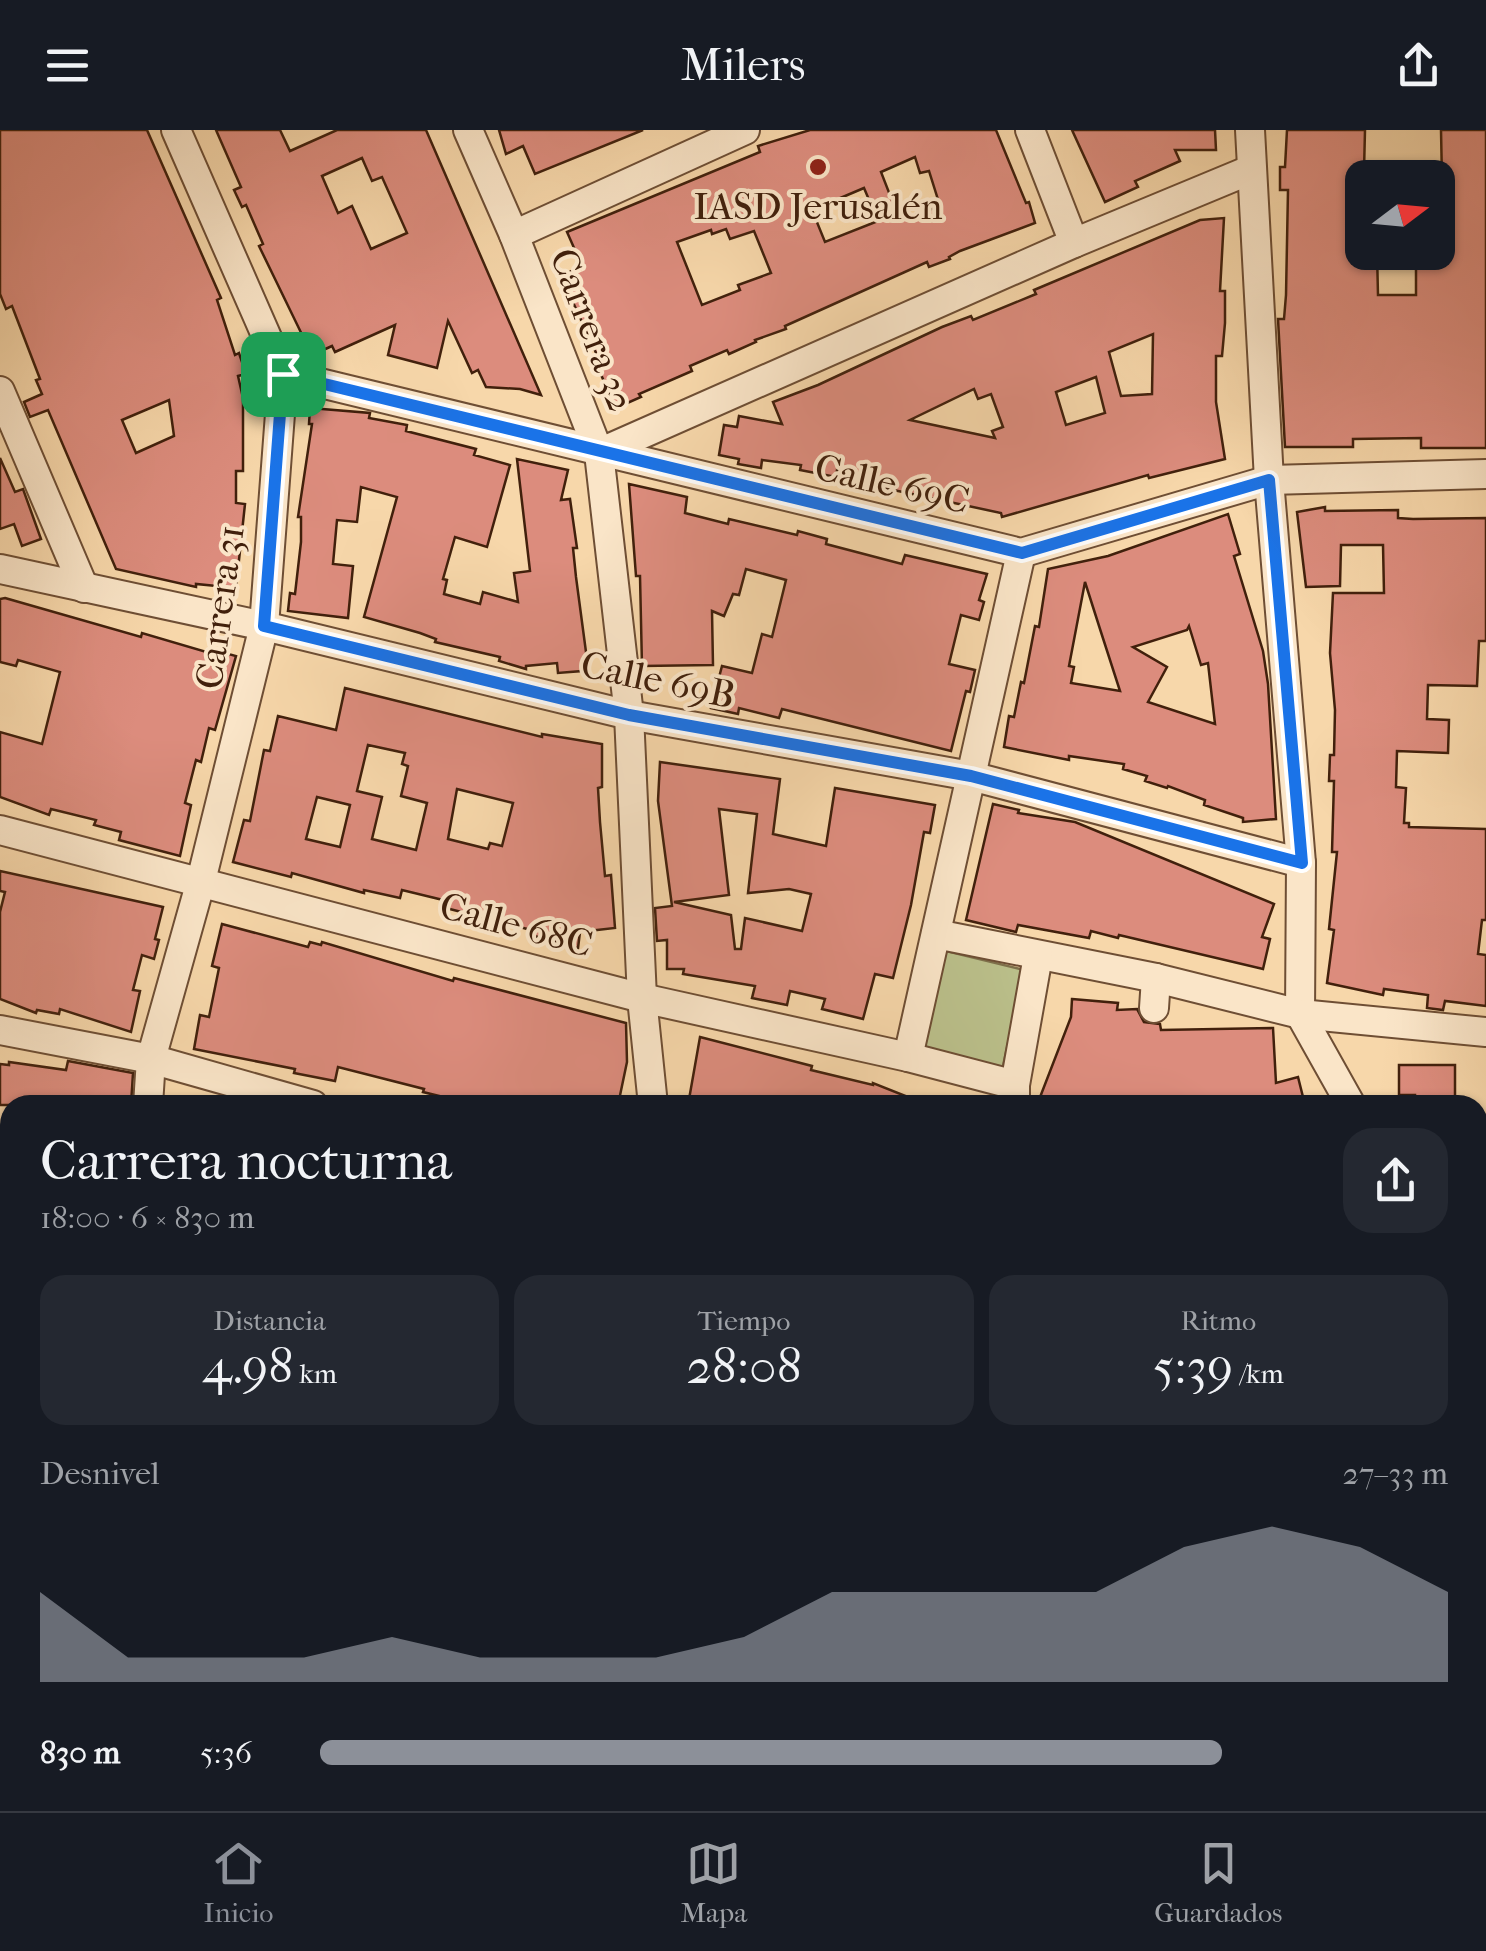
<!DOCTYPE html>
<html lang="es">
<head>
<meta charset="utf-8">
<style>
  body { margin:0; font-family:"IM FELL French Canon",serif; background:#242831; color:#f1f3f6; height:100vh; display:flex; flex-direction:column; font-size:38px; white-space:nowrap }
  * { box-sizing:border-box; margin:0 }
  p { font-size:32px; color:#9ea1a6 }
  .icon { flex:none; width:55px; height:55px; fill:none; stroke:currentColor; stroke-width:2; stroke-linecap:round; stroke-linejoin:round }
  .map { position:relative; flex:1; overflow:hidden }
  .details { position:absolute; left:0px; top:965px; width:1488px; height:718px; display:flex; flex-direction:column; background:#171b24; border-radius:30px 30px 0 0; box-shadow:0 2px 8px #0004 }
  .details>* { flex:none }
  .needle { width:65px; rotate:74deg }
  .controls { position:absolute; left:1345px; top:30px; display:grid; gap:20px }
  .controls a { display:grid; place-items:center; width:110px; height:110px; border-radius:20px; background:#171b24; box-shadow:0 2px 8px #0004; font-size:50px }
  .pin { position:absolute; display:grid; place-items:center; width:85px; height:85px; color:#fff; margin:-42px; border-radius:20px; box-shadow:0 5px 15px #0006 }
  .round { display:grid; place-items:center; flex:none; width:105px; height:105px; border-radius:30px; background:#242831 }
  .summary { display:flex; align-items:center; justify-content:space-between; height:170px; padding:0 40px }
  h1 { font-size:55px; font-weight:600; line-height:75px }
  .metrics { display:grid; grid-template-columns:repeat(3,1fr); gap:15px; height:170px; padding:10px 40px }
  .metrics div { display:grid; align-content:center; border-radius:25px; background:#242831; text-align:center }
  .metrics b { font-size:50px; font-weight:600 }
  .metrics small { font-size:28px; font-weight:400 }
  .metrics p { font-size:28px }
  .chart { height:280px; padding:20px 40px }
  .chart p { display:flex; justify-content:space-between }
  .chart svg { width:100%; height:180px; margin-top:10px; fill:#8c9099; opacity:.7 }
  ul { padding:0 40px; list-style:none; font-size:32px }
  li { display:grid; grid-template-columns:160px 120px 1fr; align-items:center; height:75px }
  li i { height:25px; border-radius:12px; background:#8c9099 }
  header { display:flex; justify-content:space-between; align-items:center; height:130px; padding:0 40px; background:#171b24; font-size:45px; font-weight:600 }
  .dock { display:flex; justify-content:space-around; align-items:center; height:140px; border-top:2px solid #363941; background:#171b24; font-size:28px; color:#9ea1a6 }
  .dock a { display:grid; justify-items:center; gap:5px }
  .dock .on { color:#8c9099 }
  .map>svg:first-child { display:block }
</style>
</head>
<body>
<header><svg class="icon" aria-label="menu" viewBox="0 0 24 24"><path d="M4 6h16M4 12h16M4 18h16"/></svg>Milers<svg class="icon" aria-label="share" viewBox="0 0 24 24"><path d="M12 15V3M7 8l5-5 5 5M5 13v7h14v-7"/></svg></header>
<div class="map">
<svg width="1486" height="1681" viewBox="0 0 1486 1681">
  <rect width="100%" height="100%" fill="#f7d7aa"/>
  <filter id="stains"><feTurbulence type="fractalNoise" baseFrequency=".002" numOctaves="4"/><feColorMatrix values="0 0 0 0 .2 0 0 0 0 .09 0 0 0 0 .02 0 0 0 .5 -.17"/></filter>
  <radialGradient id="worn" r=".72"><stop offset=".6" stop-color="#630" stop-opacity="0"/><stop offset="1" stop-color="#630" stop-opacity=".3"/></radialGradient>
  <path fill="#babf8a" stroke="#7e704b" stroke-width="2.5" d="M938,819L1024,840L1001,945L918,922Z"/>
  <g fill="#dc8c7d" stroke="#41200c" stroke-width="2.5" fill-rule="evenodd">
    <path d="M0,0H147L221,168L217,170L235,225L239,223L246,244L238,246L243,268V341H236V373L245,374L236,458L196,454V457L116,439L48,280L30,287L24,272L42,264L36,250L40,249L12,176L6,179L0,164ZM169,270L174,306L136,323L122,290Z"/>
    <path d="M216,0H280L290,21L337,0H426L541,265L520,259L486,257L478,240L472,243L448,191L437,238L388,225L395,195L335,222L332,216L321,221L318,213L308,217L259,116L263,114L246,75L242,77L234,60L241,57ZM362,28L372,51L382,47L407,103L371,119L352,76L338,83L322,46Z"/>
    <path d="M499,0H643L535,44L523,16L506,24Z"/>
    <path d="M810,0H996L1026,73L1029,72L1035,93L960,121L949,127L950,129L929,137L927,132L785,196L786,199L755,210L756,212L729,224L727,220L690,236L692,241L639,264L641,267L616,278L598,238L602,236L561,146L582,136L567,102L760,22L758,16ZM915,27L920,43L929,41L940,76L900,91L881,42ZM864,58L878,91L825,112L812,80ZM726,99L730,109L754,101L771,143L738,155L740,160L702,175L677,112L711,100L712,104Z"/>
    <path d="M1072,0H1215L1216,20H1175L1180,31L1135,51L1138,57L1105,72Z"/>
    <path d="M1287,0H1365L1362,122H1377L1378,165H1416V122H1438V116H1451L1450,79H1438V50H1442L1441,0H1486V318H1421V308L1353,309V317H1285L1278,189H1284L1286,165L1288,60H1280V37H1285Z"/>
    <path d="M1224,88L1220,161H1225V193L1222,226H1216V272L1225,329L1149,348L1148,345L1002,387L1001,383L884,358L885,351L837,340L836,347L800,340L801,335L762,330L761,338L738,334L739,329L719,325L724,295L737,297L739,286L782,294L773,272L818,255L942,197L971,186L973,190L1036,164L1034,160L1200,90ZM1153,204L1152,264L1121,266L1109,222ZM1096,247L1105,283L1066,295L1056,262ZM974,259L978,269L991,264L1003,297L992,301L995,308L910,290Z"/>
    <path d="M310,278L370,283L369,288L407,295L406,301L476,319L474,325L510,335L487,417L455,407L443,449L447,450L444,464L480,474L483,462L518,472L514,443L530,441L517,329L568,340L561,370L570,369L577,418H573L576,447L588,537H582V541L558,543L557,533L526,536V539L499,531L500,527L435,512L436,509L420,503L364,487L397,367L361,357L357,392L337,390L333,434L353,436L348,488L288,481L290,463L295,464L301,412V387H298L312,294H309Z"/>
    <path d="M0,328L15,362L23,359L41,409L22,416L14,394L0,399Z"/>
    <path d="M629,354L687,367L685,383L728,394L729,389L797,405L798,401L827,409L826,414L902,434L905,425L987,444L979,470L984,472L979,490L961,485L949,534L975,540L970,562L966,561L951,621L782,579L779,588L739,578L738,584L711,578L722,536L752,543L762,504L772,507L786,450L746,439L739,465L733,464L724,486L712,481L713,535L642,536L640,446H636Z"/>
    <path d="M1325,377V381L1398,380V388L1413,389L1486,388V511H1479L1477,556L1428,555L1427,589L1449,590L1448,623L1397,621L1396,657L1406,658L1404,693H1409V697L1486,699V790H1482L1478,824L1486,825V876L1445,871L1443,880L1427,878L1428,865L1384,859L1383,865L1327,853L1334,800L1329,799L1337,722H1332L1334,651H1329L1330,625H1334L1335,580L1330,523L1333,463H1384L1383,415H1341L1340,456L1306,457L1297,382Z"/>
    <path d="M1228,384L1240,424L1234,426L1263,521L1268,554L1276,689L1243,692V688L1204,675L1205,670L1168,656L1167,658L1145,651L1147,646L1123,639L1124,634L1069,626V630L1004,617L1009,586L1014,587L1021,552L1024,553L1035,496L1039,497L1048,439L1108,426ZM1085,452L1100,499L1120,561L1071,553L1074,537L1069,536ZM1189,496L1201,535L1208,533L1215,594L1148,572L1167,537L1133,517L1187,500Z"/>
    <path d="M5,468L141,507L142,503L213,524L214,520L236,526L215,600L209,598L201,632L196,630L185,673L191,675L180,726L119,710L121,702L94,695L96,690L51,679L49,685L0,667V602L42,614L60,542L18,530L16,536L0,532V469Z"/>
    <path d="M345,558L542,607V604L602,614V657L598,658L600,692L605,746L611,745L615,798L580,802L578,818L557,815L558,812L530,805L531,800L442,777L443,770L402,760L400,768L364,760V763L292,743L291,747L233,732L244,690L250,691L264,620L270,621L278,586L336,600ZM368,615L405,623L402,634L408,636L401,666L427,673L416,720L372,709L382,667L357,661ZM457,659L513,673L502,716L490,713L488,719L448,709ZM317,667L350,675L340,717L306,709Z"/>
    <path d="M660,632L780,649L773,704L826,716L835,658L935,675L930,703L924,702L911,775L893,848L875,844L863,889L822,879L825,869L790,861L787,875L752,868L755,856L683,844L684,839H667V810L657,811L655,778L672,776L658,671ZM719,679L757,684L748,763L789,759L811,764L802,801L745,788L741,819H735L731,785L674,772L729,765Z"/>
    <path d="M993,674L1019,680L1018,683L1075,692L1274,774L1262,807L1270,809L1263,839L1119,805L1118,808L1091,801L1089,808L1018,795L1016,802L966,790Z"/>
    <path d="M0,741L163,777L155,809L159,810L154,829L142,825L133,860L140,861L131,902L60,879L59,884L37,880L36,883L0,869V782L5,762L0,761Z"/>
    <path d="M222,794L308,817L310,812L321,815L322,812L453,851L454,848L626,893L627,932L618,975H461L438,970L439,966L423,962L424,959L338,937L335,951L294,943L295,939L194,919L200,885L209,887L219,838L212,836Z"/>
    <path d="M1072,869L1118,873L1117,880L1137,879L1144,892L1160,894L1161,900L1273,898L1276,953L1298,947L1305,975H1037L1071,887Z"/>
    <path d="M700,907L812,936L811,940L873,955V953L928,975H688Z"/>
    <path d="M68,931L133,943L131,975H0V934L9,935V932L66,940Z"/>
    <path d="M1399,935H1455V975H1415V965H1399Z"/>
  </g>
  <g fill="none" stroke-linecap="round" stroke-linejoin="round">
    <g stroke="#6e4e34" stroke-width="32">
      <g id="minor">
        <path d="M468,0L514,105L599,323L629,585L642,868L653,975"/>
        <path d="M1030,0L1074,113"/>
        <path d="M1250,0L1269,350L1301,733L1300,884L1351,975"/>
        <path d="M514,105L745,0"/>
        <path d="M283,244L1021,423L1269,350L1486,344"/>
        <path d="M0,261L84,458"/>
        <path d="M599,323L1074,113L1250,40"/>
        <path d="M0,439L264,496L629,585L971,646L1301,733"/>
        <path d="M0,700L642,868L908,927L1015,955"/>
        <path d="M936,804L1156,848L1300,884L1486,902"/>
        <path d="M1154,878L1156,848"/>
        <path d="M0,900L151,929L313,975"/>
        <path d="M908,927L1021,423"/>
        <path d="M148,975L151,929L201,751L264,496L283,244L176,0"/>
        <path d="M1015,975V955L1038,826"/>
        <path d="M0,1151L10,1153"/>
        <path d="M1478,1182L1486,1181"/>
        <path d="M0,1422L10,1425"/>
        <path d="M1478,1452L1486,1450"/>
        <path d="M1164,1672L1195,1681"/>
        <path d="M1276,1672L1284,1681"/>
        <path d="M1411,1672L1413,1681"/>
        <path d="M71,1681L72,1672"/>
        <path d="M545,1681L546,1672"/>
        <path d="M1020,1681L1021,1672"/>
      </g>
    </g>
    <use href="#minor" stroke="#fae5c8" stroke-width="28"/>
  </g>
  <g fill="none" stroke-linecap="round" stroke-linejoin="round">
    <g stroke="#fff" stroke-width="20">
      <path id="route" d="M283,244L1022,423L1269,350L1302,733L971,646L629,585L264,496Z"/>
    </g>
    <use href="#route" stroke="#1a73e8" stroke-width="12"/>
  </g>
  <circle fill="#8f2418" stroke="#fae5c8" stroke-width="4" cx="818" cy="37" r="10"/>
  <g text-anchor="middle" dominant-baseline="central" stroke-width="8" stroke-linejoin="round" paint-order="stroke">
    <g font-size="38" fill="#41200c" stroke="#fae5c8">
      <text x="818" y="76">IASD Jerusalén</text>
    </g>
    <g font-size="38" fill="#41200c" stroke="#fae5c8">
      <text transform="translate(592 200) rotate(69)">Carrera 32</text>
      <text transform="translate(892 354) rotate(13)">Calle 69C</text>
      <text transform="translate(220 477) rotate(-82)">Carrera 31</text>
      <text transform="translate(658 550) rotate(12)">Calle 69B</text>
      <text transform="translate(516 795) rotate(15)">Calle 68C</text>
    </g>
  </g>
  <rect width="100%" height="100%" filter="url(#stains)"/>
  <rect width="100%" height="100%" fill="url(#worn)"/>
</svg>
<div class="controls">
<a><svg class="needle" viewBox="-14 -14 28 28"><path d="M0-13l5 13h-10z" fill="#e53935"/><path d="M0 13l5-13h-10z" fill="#9ea1a6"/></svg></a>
</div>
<div class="pin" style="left:283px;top:244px;background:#1e9e55"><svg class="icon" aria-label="arrive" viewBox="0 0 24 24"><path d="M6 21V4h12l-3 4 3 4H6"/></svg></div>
<section class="details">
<div class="summary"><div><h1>Carrera nocturna</h1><p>18:00 · 6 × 830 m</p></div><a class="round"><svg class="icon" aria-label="share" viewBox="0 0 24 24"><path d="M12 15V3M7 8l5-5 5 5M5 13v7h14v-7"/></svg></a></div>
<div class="metrics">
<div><p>Distancia</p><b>4.98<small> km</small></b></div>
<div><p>Tiempo</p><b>28:08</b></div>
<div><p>Ritmo</p><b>5:39<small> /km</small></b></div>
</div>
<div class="chart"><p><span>Desnivel</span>27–33 m</p>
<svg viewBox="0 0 160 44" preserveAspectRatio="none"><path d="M0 44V22L10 38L20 38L30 38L40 33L50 38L60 38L70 38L80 33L90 22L100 22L110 22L120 22L130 11L140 6L150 11L160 22V44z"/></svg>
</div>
<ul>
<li><b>830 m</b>5:36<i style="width:80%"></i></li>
</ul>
</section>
</div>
<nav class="dock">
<a class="on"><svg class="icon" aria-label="home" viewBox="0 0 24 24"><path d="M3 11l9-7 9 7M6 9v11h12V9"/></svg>Inicio</a>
<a><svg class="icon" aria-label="map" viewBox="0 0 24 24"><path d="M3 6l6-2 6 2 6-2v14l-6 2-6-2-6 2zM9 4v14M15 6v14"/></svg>Mapa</a>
<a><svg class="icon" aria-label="saved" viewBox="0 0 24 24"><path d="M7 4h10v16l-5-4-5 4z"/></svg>Guardados</a>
</nav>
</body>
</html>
